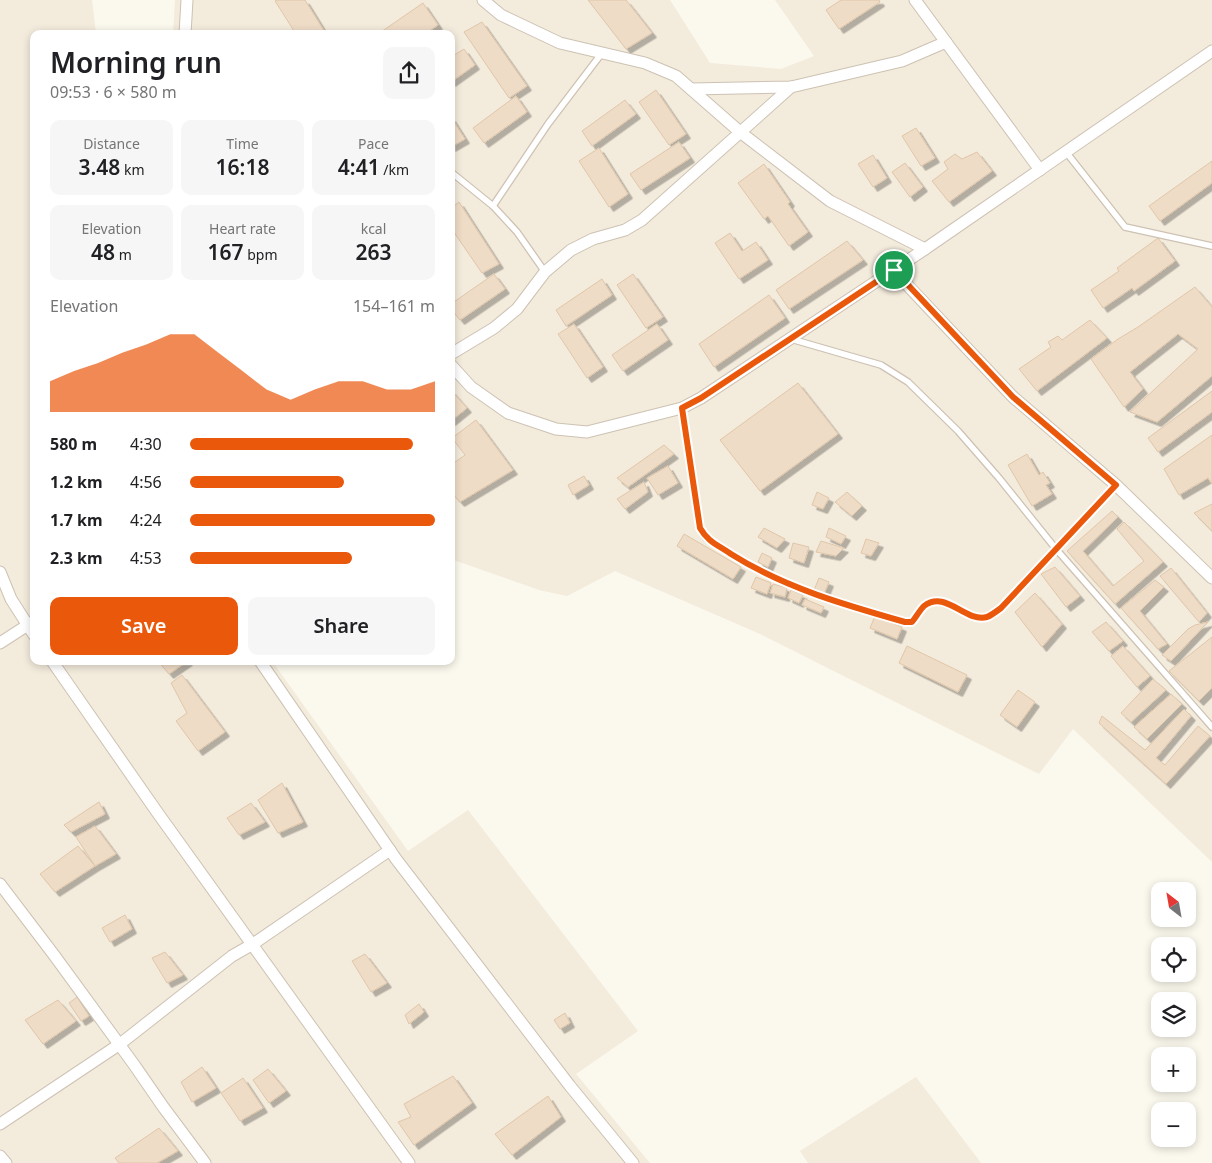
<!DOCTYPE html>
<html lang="en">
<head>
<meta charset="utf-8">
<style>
  body { margin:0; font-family:"Noto Sans",sans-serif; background:#f6f6f6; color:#202124; height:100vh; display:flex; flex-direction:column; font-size:19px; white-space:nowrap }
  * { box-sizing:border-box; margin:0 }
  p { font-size:16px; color:#757577 }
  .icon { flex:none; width:28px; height:28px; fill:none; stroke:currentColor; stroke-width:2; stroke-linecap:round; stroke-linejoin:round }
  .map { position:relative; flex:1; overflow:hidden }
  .side { position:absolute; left:30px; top:30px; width:425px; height:635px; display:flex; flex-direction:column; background:#fff; border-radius:10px; box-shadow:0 2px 8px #0003 }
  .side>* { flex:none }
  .needle { width:32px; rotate:329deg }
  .tools { position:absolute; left:1151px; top:882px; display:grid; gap:10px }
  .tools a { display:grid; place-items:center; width:45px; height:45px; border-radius:10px; background:#fff; box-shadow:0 2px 8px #0003; font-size:25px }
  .pin { position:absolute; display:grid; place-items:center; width:42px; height:42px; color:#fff; margin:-21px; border:2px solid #fff; border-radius:50%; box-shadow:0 1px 5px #0007 }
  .round { display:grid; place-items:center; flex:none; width:52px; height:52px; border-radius:10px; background:#f6f6f6 }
  .overview { display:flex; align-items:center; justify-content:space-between; height:85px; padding:0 20px }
  h1 { font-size:28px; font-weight:600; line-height:38px }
  .figures { display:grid; grid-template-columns:repeat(3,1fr); gap:8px; height:85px; padding:5px 20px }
  .figures div { display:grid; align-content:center; border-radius:10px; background:#f6f6f6; text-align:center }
  .figures b { font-size:21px; font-weight:600 }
  .figures small { font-size:14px; font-weight:400 }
  .figures p { font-size:14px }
  .chart { height:140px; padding:10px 20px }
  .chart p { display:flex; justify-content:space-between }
  .chart svg { width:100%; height:90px; margin-top:5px; fill:#ea580c; opacity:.7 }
  .primary-button { display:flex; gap:10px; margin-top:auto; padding:10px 20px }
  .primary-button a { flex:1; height:58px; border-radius:10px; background:#ea580c; color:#fff; font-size:20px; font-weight:600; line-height:58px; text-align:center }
  .primary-button a+a { background:#f6f6f6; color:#202124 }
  ul { padding:0 20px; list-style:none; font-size:16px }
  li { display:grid; grid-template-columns:80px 60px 1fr; align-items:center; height:38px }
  li i { height:12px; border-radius:6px; background:#ea580c }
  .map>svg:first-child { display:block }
</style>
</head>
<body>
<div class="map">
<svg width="1212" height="1163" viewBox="0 0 1212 1163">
  <defs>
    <filter id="shadow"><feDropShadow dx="4.5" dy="4.5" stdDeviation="0" flood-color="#0004"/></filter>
  </defs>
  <rect width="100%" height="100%" fill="#fbf8ed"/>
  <g fill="#f3ebdc">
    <path d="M0,0H92L96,34H34V661H272L408,851L468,810L638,1031L576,1074L650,1163H0Z"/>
    <path d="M175,0H670L710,63L781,69L814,56L775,0H1212V862L1073,729L1039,774L760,634L615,571L567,596L539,590L451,559V34H173Z"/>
    <path d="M916,1077L981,1163H808L800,1151Z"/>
  </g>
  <g fill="#efdcc7" stroke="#e0c6a8" filter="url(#shadow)">
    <path d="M277,0H305L326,34H296L275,1Z"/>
    <path d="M588,0H626L652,33L626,49Z"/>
    <path d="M841,0H879L880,2L839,29L826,10Z"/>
    <path d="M423,3L438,25L425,34H378Z"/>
    <path d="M482,22L527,86L509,98L464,32Z"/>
    <path d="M464,49L475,65L451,82V57Z"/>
    <path d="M656,90L686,134L669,145L639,102Z"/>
    <path d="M516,96L527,112L484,143L473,128Z"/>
    <path d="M625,100L636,114L592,146L582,131Z"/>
    <path d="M451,117L465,139L451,147Z"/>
    <path d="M916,128L935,158L921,166L902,136Z"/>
    <path d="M679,142L690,158L641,190L630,174Z"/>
    <path d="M599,148L628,194L609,207L579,161Z"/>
    <path d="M977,152L992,171L949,202L932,181L948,169L944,162L955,154L962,159Z"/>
    <path d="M873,155L887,178L873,187L858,164Z"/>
    <path d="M1212,161V183L1160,221L1149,206Z"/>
    <path d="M905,163L923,187L910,197L892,172Z"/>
    <path d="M764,164L790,202L788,204L808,232L789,246L768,216L764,219L738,183Z"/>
    <path d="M459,202L499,264L482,273L451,228V208Z"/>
    <path d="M730,233L742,251L756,242L768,260L739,279L715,243Z"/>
    <path d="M1158,238L1175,261L1134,291L1132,288L1103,308L1091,290L1119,271L1117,268Z"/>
    <path d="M847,241L863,260L789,309L776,290Z"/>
    <path d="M494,274L505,289L460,320L451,309V304Z"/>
    <path d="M633,274L663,317L646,328L617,285Z"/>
    <path d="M602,279L612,295L566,326L556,310Z"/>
    <path d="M1195,287L1212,307V376L1157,422L1130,412L1198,349L1178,334L1130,372L1143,389L1124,407L1091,359L1118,339L1138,327Z"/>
    <path d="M769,295L785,318L714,367L699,344Z"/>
    <path d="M1090,320L1107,338L1037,391L1019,369L1051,347L1048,342L1058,336L1062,340Z"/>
    <path d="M574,324L603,367L587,378L558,334Z"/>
    <path d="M657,324L668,340L623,371L612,355Z"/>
    <path d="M798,383L838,434L760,491L720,440Z"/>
    <path d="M451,390L467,408L451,421Z"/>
    <path d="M1212,391V412L1158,452L1148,438Z"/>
    <path d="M476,420L513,470L460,502L451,492V465L465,455L452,438Z"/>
    <path d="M1212,435V484L1208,478L1179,495L1164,469Z"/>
    <path d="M664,445L674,454L628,487L617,478Z"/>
    <path d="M1027,454L1039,475L1043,472L1050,483L1046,485L1052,494L1032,506L1008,465Z"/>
    <path d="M668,466L678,483L658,495L647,478Z"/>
    <path d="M584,476L589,485L573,495L568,485Z"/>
    <path d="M644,482L648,492L625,509L617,499Z"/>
    <path d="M817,492L829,498L823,509L812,505Z"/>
    <path d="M847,492L862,506L852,516L835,502Z"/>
    <path d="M1212,504V531L1194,513Z"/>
    <path d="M1112,511L1118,517L1083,551L1113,586L1144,561L1117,529L1124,522L1163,562L1115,604L1067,551Z"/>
    <path d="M764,528L785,539L777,548L758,537Z"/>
    <path d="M829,528L846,536L841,544L826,537Z"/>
    <path d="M684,534L741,567L733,579L677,546Z"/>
    <path d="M866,539L879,543L871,556L861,553Z"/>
    <path d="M821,541L844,548L836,556L816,552Z"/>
    <path d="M793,543L809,547L804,563L789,558Z"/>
    <path d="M762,553L772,558L768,567L758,562Z"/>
    <path d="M1055,567L1080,596L1066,607L1041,574Z"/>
    <path d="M1171,568L1207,613L1199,622L1160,576Z"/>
    <path d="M756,577L771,583L767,594L751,588Z"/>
    <path d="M819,578L829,582L824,594L814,590Z"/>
    <path d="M1155,580L1164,587L1140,611L1167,644L1158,649L1121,608Z"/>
    <path d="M773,584L787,588L785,597L770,593Z"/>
    <path d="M791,590L803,595L799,603L788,598Z"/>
    <path d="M1035,593L1062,624L1042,647L1015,612Z"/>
    <path d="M805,599L824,607L821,613L802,605Z"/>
    <path d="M875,616L902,627L897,639L870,628Z"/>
    <path d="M1106,622L1123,641L1109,651L1092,632Z"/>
    <path d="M1208,622L1171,661L1162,655L1188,629L1195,625Z"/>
    <path d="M1212,637V688L1199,701L1169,671Z"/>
    <path d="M907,646L967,675L958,692L899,663Z"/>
    <path d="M1123,646L1150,676L1137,687L1111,656Z"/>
    <path d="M158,661H188L169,674Z"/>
    <path d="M182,675L225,732L198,751L176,721L187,713L171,683Z"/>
    <path d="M1153,679L1166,690L1131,722L1121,713Z"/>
    <path d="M1018,690L1035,702L1017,727L1000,715Z"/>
    <path d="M1171,694L1182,704L1147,739L1134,727Z"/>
    <path d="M1184,709L1191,716L1156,758L1165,765L1198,726L1210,736L1166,784L1099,723L1102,716L1145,750Z"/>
    <path d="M282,783L303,822L278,833L258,800Z"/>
    <path d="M99,802L105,814L71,832L64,825Z"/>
    <path d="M251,803L265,822L239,835L227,818Z"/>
    <path d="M95,826L116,854L95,866L76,837Z"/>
    <path d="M78,846L95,866L55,892L40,874Z"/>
    <path d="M125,915L132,929L110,942L102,928Z"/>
    <path d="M165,952L183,975L167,983L152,958Z"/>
    <path d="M365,954L387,983L371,992L352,961Z"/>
    <path d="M77,997L89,1016L81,1021L69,1003Z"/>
    <path d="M58,1000L76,1021L43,1044L25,1020Z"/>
    <path d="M419,1004L424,1012L409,1024L405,1015Z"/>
    <path d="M565,1013L570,1023L560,1029L554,1020Z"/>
    <path d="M202,1067L216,1088L192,1102L181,1082Z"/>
    <path d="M268,1069L286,1091L269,1103L253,1080Z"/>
    <path d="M453,1076L472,1103L414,1145L398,1122L411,1117L404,1104Z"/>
    <path d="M243,1078L263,1108L240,1121L221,1093Z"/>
    <path d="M548,1096L561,1117L512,1155L495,1134Z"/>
    <path d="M159,1128L178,1151L157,1163H119L115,1158Z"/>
  </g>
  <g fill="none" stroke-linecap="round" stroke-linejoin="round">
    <g stroke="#cdc2b3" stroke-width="8">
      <g id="service">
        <path d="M1066,152L1125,227L1212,246"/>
        <path d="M451,172L493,206L517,232L545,272"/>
        <path d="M493,206L548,124L602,53"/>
        <path d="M791,339L881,365L908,382L958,431L999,478L1056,549L1212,727"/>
        <path d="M682,408L698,517C699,524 701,533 706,538C713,544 724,549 732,554C785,588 846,605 905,622H912C916,617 920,610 924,606C946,589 965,623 987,617C992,615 997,611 1001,608L1116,485"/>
      </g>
    </g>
    <g stroke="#cdc2b3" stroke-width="13">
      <g id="minor">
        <path d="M483,0L501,15L560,43L645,63L676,76L740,132L830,201L925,249"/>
        <path d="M915,0L1040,170"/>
        <path d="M185,34L187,0"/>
        <path d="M691,89L791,87L902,61L946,42"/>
        <path d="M893,270L1013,397L1116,485L1212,578"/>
        <path d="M451,354L494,328L517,309L545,272L571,250L593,239L625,230L642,220L791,87"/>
        <path d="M451,365L471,387L508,413L556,429L587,432L682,408L701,398L925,249L1212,51"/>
        <path d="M0,572L11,599L34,635"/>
        <path d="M0,643L34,621"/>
        <path d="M52,661L157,812L409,1163"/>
        <path d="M260,661L396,859L570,1086L633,1163"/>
        <path d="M0,884L54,955L135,1066L164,1108L205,1163"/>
        <path d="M0,1124L120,1044L232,956L253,944L390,850"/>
        <path d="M0,1156L6,1163"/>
      </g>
    </g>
    <use href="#service" stroke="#fff" stroke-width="5.5"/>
    <use href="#minor" stroke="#fff" stroke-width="11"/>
  </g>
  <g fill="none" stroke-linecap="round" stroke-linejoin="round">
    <g stroke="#fff" stroke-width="10">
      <path id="route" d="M894,270L1013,397L1116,485L1001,608C997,611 992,615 987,617C965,623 946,589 924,606C920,610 916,617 912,622H905C845,605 785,588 731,554C718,545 708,542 700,528L682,408L701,398Z"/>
    </g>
    <use href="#route" stroke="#ea580c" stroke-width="6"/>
  </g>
</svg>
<div class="tools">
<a><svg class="needle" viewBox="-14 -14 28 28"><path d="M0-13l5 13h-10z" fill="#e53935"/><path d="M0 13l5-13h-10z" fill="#757577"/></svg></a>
<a><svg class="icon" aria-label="locate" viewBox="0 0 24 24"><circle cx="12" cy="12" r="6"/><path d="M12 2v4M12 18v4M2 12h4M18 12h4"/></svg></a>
<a><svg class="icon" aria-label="layers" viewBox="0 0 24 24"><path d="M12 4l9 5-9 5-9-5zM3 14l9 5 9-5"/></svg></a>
<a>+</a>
<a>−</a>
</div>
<div class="pin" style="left:894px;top:270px;background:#1e9e55"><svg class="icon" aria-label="arrive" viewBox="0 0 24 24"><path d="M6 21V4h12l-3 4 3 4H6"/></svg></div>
<section class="side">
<div class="overview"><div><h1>Morning run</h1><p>09:53 · 6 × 580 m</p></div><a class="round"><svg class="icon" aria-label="share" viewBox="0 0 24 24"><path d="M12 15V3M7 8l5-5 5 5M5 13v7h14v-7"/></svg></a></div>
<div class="figures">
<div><p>Distance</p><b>3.48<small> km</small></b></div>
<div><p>Time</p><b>16:18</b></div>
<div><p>Pace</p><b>4:41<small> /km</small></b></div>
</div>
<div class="figures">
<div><p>Elevation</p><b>48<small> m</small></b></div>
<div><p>Heart rate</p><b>167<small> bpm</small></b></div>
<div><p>kcal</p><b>263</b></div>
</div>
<div class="chart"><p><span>Elevation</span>154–161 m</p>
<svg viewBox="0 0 160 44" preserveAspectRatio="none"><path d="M0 44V29L10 24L20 20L30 15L40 11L50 6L60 6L70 15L80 24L90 33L100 38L110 33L120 29L130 29L140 33L150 33L160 29V44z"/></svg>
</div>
<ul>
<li><b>580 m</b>4:30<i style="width:91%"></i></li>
<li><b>1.2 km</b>4:56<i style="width:63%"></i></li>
<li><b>1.7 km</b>4:24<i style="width:100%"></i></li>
<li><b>2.3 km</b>4:53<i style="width:66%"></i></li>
</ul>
<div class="primary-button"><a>Save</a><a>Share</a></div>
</section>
</div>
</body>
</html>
